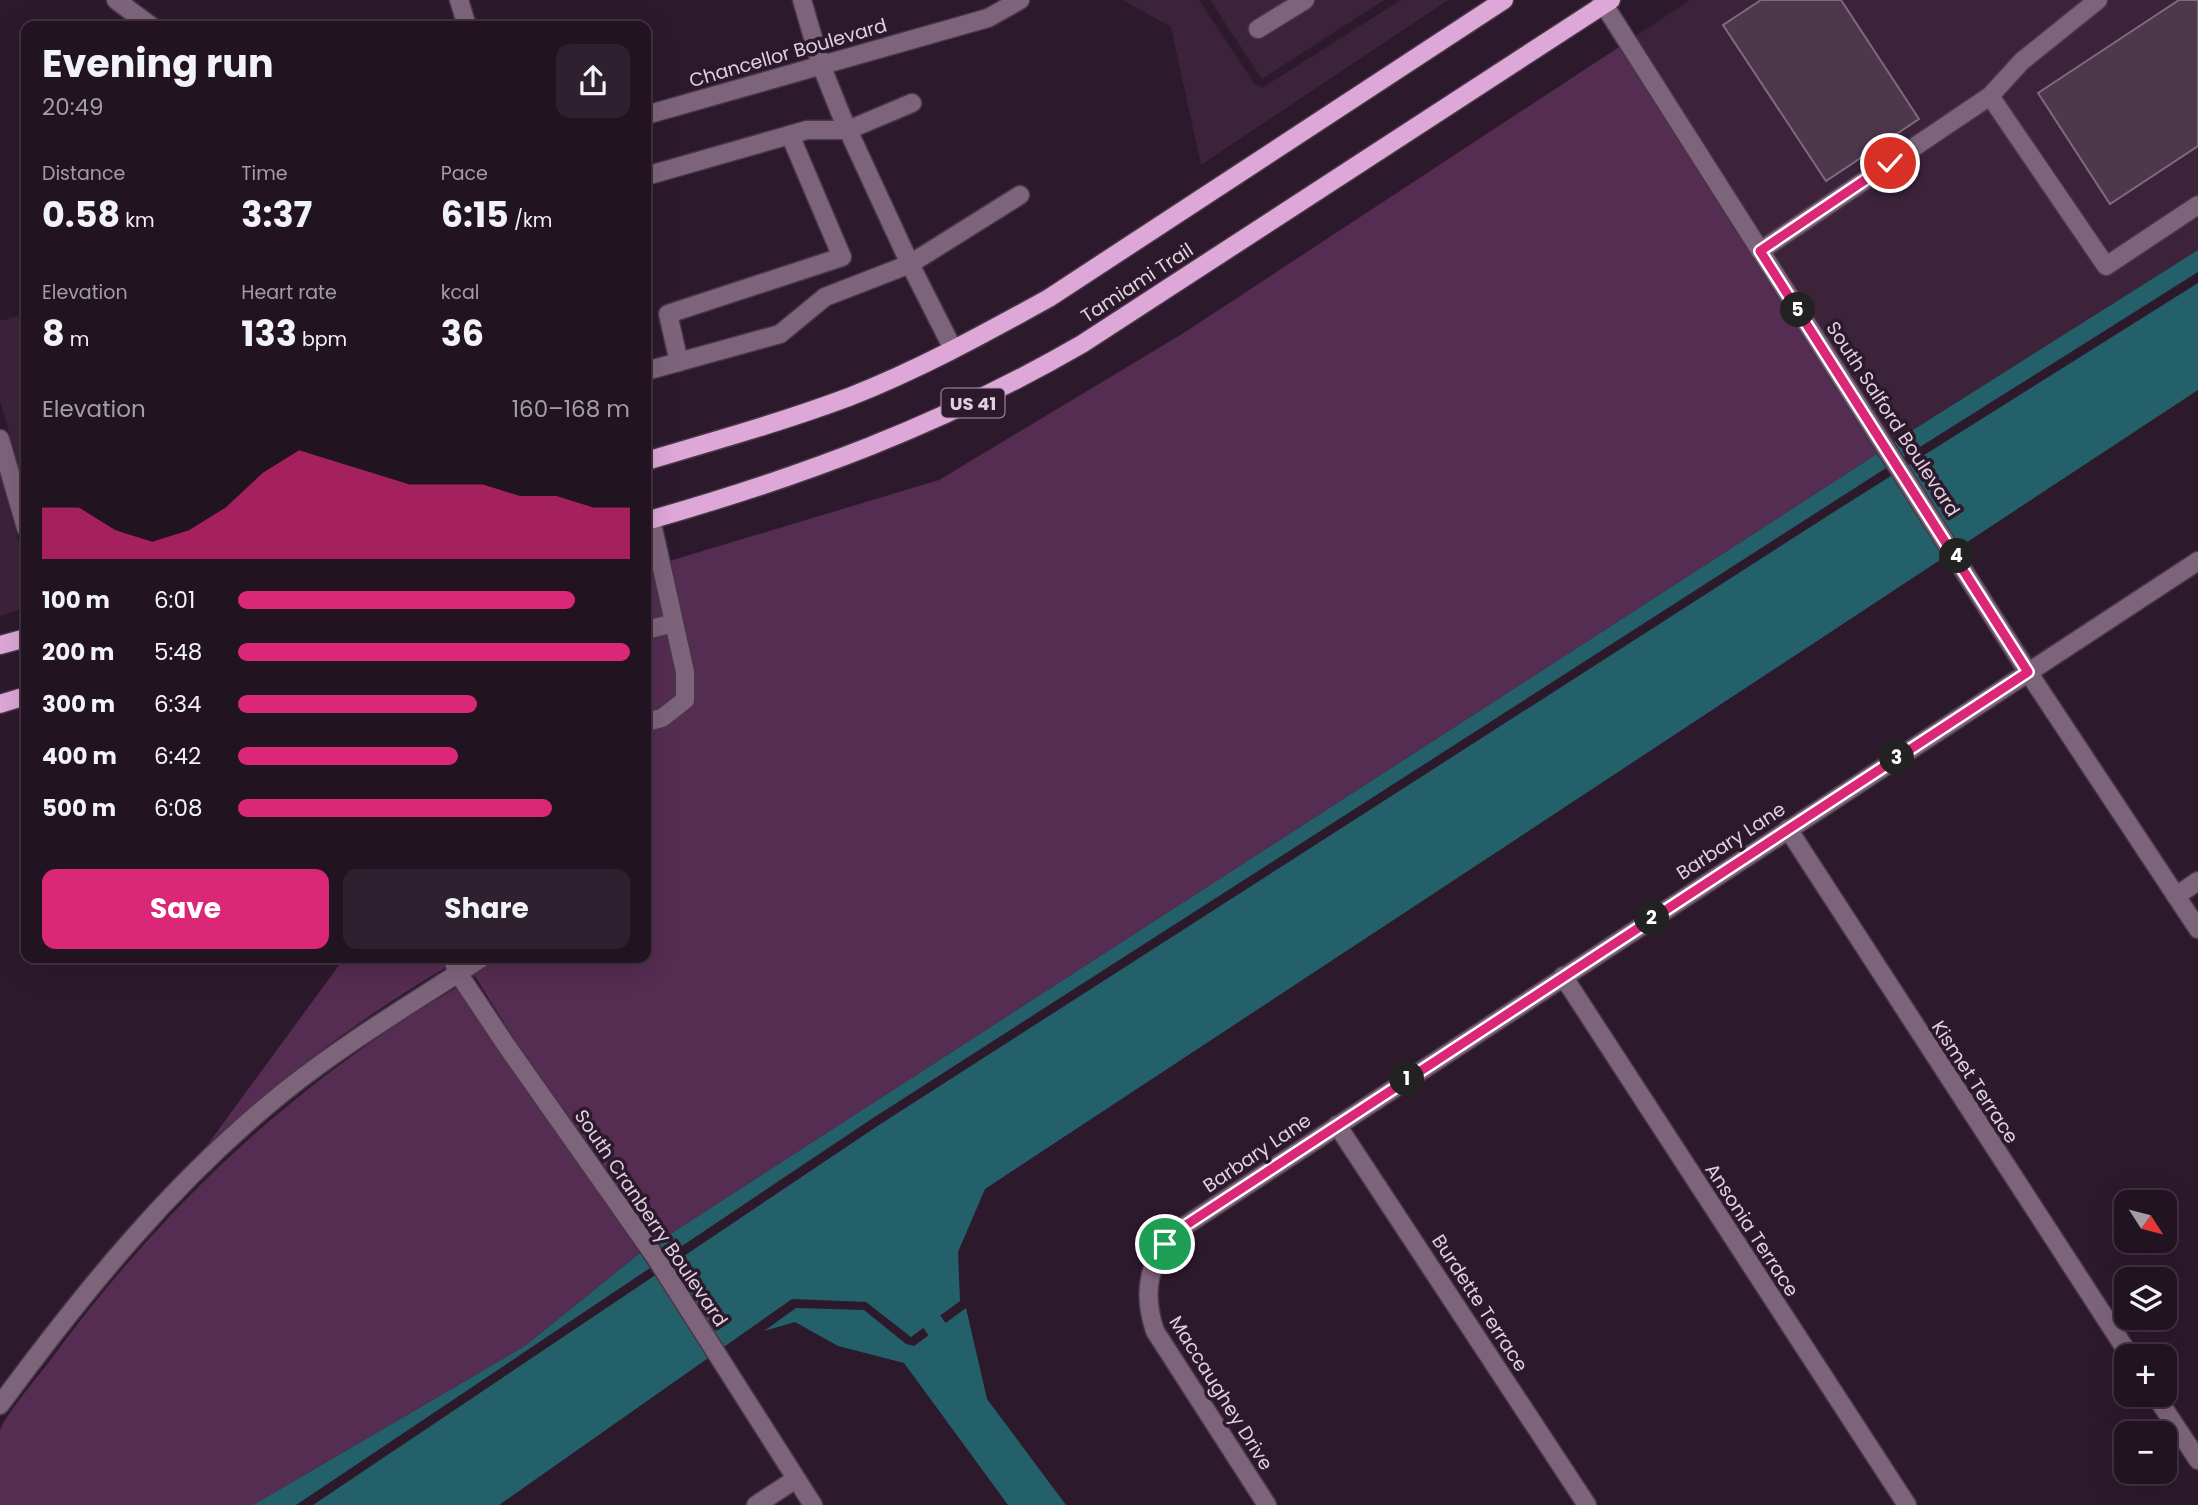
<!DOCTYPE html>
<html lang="en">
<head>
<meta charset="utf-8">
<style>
  body { margin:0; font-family:Poppins,sans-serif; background:#2e202e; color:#f1f3f6; height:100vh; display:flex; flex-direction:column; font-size:26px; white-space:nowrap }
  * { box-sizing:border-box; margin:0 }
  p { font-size:23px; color:#a29ea5 }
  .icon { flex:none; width:38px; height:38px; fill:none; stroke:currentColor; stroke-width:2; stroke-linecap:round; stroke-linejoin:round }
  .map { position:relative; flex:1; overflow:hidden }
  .details { position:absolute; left:21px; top:21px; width:630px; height:942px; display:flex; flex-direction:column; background:#221321; border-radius:14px; box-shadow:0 7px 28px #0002,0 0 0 2px #3f323f }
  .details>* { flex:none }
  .needle { width:46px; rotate:126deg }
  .buttons { position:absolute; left:2114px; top:1190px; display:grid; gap:14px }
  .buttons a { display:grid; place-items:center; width:63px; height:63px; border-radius:14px; background:#221321; box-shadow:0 7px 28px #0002,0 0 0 2px #3f323f; font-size:35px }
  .pin { position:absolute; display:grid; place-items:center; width:60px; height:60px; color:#fff; margin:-30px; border:4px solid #fff; border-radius:50%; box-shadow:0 2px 7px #0007 }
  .km { position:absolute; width:35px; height:35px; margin:-18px; border-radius:50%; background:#222; color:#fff; font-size:19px; line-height:35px; text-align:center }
  .round { display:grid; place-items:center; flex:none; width:74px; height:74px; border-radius:14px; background:#2e202e }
  .headline { display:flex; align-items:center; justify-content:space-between; height:119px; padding:0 21px }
  h1 { font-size:38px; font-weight:700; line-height:52px }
  .metrics { display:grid; grid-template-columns:repeat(3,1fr); gap:10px; height:119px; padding:7px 21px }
  .metrics div { display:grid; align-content:center }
  .metrics b { font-size:35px; font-weight:700 }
  .metrics small { font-size:19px; font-weight:400 }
  .metrics p { font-size:19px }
  .chart { height:196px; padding:14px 21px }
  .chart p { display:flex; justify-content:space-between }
  .chart svg { width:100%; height:126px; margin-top:7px; fill:#db2777; opacity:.7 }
  .button { display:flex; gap:14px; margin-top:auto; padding:14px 21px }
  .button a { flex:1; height:80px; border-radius:14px; background:#db2777; color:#fff; font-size:28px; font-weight:700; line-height:80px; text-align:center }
  .button a+a { background:#2e202e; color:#f1f3f6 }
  ul { padding:0 21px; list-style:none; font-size:23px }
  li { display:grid; grid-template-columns:112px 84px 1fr; align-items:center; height:52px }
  li i { height:18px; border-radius:9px; background:#db2777 }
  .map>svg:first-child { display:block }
</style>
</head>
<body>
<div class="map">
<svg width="2198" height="1505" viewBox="0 0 2198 1505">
  <rect width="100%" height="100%" fill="#2d192c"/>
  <g fill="#3c233a">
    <path d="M1123,0H1199L1254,83L1262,88L1401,0H1448L1201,165L1171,27Z"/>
    <path d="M1210,0H1384L1262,79Z"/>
    <path d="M1690,0H2198V250L1894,442L1636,36Z"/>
    <path d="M26,314V490L0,401V321Z"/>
    <path d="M0,477L26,566V608L0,616Z"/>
  </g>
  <g fill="#552c52">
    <path d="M1619,47L1877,454L658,1242L515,1040L463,957H646V568L939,480L1182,334Z"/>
    <path d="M345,957H440L445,968C358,1019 282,1078 208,1144Z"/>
    <path d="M456,988L640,1253L525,1346L253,1505H0C0,1482 0,1454 0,1431C2,1419 39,1375 49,1362C161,1209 292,1084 456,988Z"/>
  </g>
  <g fill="#24606a">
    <path d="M2198,250V272L1904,457L1894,442Z"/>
    <path d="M2198,283V390L985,1189L958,1252L960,1301L911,1337L866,1302L792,1299L499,1505H313L879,1125L1840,508Z"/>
    <path d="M1877,454L1886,468L873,1118L667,1256L658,1242Z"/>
    <path d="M640,1253L650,1268L296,1505H253L525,1346Z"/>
    <path d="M796,1308L864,1310L906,1344L914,1346L966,1308L987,1399L1066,1505H1008L904,1363L838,1346L795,1322L764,1331Z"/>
  </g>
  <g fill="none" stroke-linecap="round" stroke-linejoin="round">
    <path stroke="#24606a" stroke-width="21" d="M932,1322L953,1352"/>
  </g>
  <g fill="#4d374b" stroke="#81687e" stroke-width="2">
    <path d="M1761,0H1841L1919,119L1826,181L1723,25Z"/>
    <path d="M2179,0H2198V146L2110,204L2038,93Z"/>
  </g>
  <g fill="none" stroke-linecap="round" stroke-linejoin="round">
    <g stroke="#493748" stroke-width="21">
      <g id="minor">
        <path d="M116,0L151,26"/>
        <path d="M459,0L467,26"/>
        <path d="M802,0L821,65L842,117L910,264L1020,195"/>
        <path d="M1601,0L2028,672L2198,929"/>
        <path d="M1258,29L1305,0"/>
        <path d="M1990,96L2106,266L2198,205"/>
        <path d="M646,115L988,18L1020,0"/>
        <path d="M646,176L807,130H848L912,103"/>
        <path d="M1760,251L1990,96L2022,61L2098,0"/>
        <path d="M679,362L668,314L842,257L790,135"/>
        <path d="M646,371L780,334L825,297L910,264L953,349"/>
        <path d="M0,439L26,528"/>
        <path d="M646,630L674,623"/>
        <path d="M646,722L662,718L685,700V672L651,519"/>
        <path d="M1788,829L2130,1356"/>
        <path d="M2176,896L2198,881"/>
        <path d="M452,957L458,973L506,1045L654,1255L813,1505"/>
        <path d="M1563,976L1907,1505"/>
        <path d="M1337,1125L1587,1505"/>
        <path d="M2155,1395L2198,1460"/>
        <path d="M0,1405C84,1291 174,1180 285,1091C348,1041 416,1001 483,957"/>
        <path d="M756,1505L796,1479"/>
        <path d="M1267,1505L1155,1331C1142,1292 1148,1261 1177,1231L2198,561"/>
      </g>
    </g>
    <g stroke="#493748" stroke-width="21">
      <g id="major">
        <path d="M646,461C714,441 782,422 849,397C918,370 984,334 1049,298L1504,0"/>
        <path d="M646,521C801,477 942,425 1082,344L1611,0"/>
        <path d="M0,645L26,638"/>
        <path d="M0,704L26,696"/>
      </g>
    </g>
    <use href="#minor" stroke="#7e647b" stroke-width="18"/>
    <use href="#major" stroke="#dda7d7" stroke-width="18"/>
  </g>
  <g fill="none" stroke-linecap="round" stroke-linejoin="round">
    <g stroke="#fff" stroke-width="14">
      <path id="route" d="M1165,1244L1177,1231L2028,672L1760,251L1890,163"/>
    </g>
    <use href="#route" stroke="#db2777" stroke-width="9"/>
  </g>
  <g text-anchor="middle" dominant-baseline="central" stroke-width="7" stroke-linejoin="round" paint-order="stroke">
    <rect fill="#2d192c" stroke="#aa9aa9" stroke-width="2" x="941.5" y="388.5" width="63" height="29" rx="5"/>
    <g font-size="18" font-weight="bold" fill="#dfd2de">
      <text x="973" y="403">US 41</text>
    </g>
    <g font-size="19" fill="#dfd2de" stroke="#2d192c">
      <text transform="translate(788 53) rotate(-16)">Chancellor Boulevard</text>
      <text transform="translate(1137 283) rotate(-33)">Tamiami Trail</text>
      <text transform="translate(1893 419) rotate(57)">South Salford Boulevard</text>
      <text transform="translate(1731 841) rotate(-33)">Barbary Lane</text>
      <text transform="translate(1975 1082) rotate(57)">Kismet Terrace</text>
      <text transform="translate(1257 1153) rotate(-34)">Barbary Lane</text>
      <text transform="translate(651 1218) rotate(56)">South Cranberry Boulevard</text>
      <text transform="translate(1752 1230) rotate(57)">Ansonia Terrace</text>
      <text transform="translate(1480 1303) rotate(57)">Burdette Terrace</text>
      <text transform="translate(1221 1393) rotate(58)">Maccaughey Drive</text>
    </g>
  </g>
</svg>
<div class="buttons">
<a><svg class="needle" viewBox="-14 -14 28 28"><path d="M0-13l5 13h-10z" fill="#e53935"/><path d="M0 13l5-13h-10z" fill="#a29ea5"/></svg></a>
<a><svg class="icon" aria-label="layers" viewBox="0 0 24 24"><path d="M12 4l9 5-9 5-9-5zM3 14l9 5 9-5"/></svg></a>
<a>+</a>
<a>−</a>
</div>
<div class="pin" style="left:1165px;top:1244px;background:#1e9e55"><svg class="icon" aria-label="arrive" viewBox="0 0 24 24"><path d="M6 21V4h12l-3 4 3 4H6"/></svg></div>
<div class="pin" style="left:1890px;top:163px;background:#d93025"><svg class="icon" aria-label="check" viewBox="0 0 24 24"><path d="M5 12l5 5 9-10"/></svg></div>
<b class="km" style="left:1407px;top:1079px">1</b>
<b class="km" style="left:1652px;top:918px">2</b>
<b class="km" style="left:1897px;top:758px">3</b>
<b class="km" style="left:1957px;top:556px">4</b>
<b class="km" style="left:1798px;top:310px">5</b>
<section class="details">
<div class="headline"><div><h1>Evening run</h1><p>20:49</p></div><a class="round"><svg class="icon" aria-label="share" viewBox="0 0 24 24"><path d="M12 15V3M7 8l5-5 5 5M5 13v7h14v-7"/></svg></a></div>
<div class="metrics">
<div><p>Distance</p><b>0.58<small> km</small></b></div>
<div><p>Time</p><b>3:37</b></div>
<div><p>Pace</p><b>6:15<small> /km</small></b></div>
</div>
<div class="metrics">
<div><p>Elevation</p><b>8<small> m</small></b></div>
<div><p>Heart rate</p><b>133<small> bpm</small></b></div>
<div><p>kcal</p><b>36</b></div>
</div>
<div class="chart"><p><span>Elevation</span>160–168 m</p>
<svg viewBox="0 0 160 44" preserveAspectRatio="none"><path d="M0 44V26L10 26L20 34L30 38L40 34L50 26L60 14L70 6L80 10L90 14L100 18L110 18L120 18L130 22L140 22L150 26L160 26V44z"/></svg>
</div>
<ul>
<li><b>100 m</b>6:01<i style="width:86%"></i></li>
<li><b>200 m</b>5:48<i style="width:100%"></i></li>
<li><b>300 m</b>6:34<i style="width:61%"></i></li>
<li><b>400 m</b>6:42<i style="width:56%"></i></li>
<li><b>500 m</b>6:08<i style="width:80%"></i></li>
</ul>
<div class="button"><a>Save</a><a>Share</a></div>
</section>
</div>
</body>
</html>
